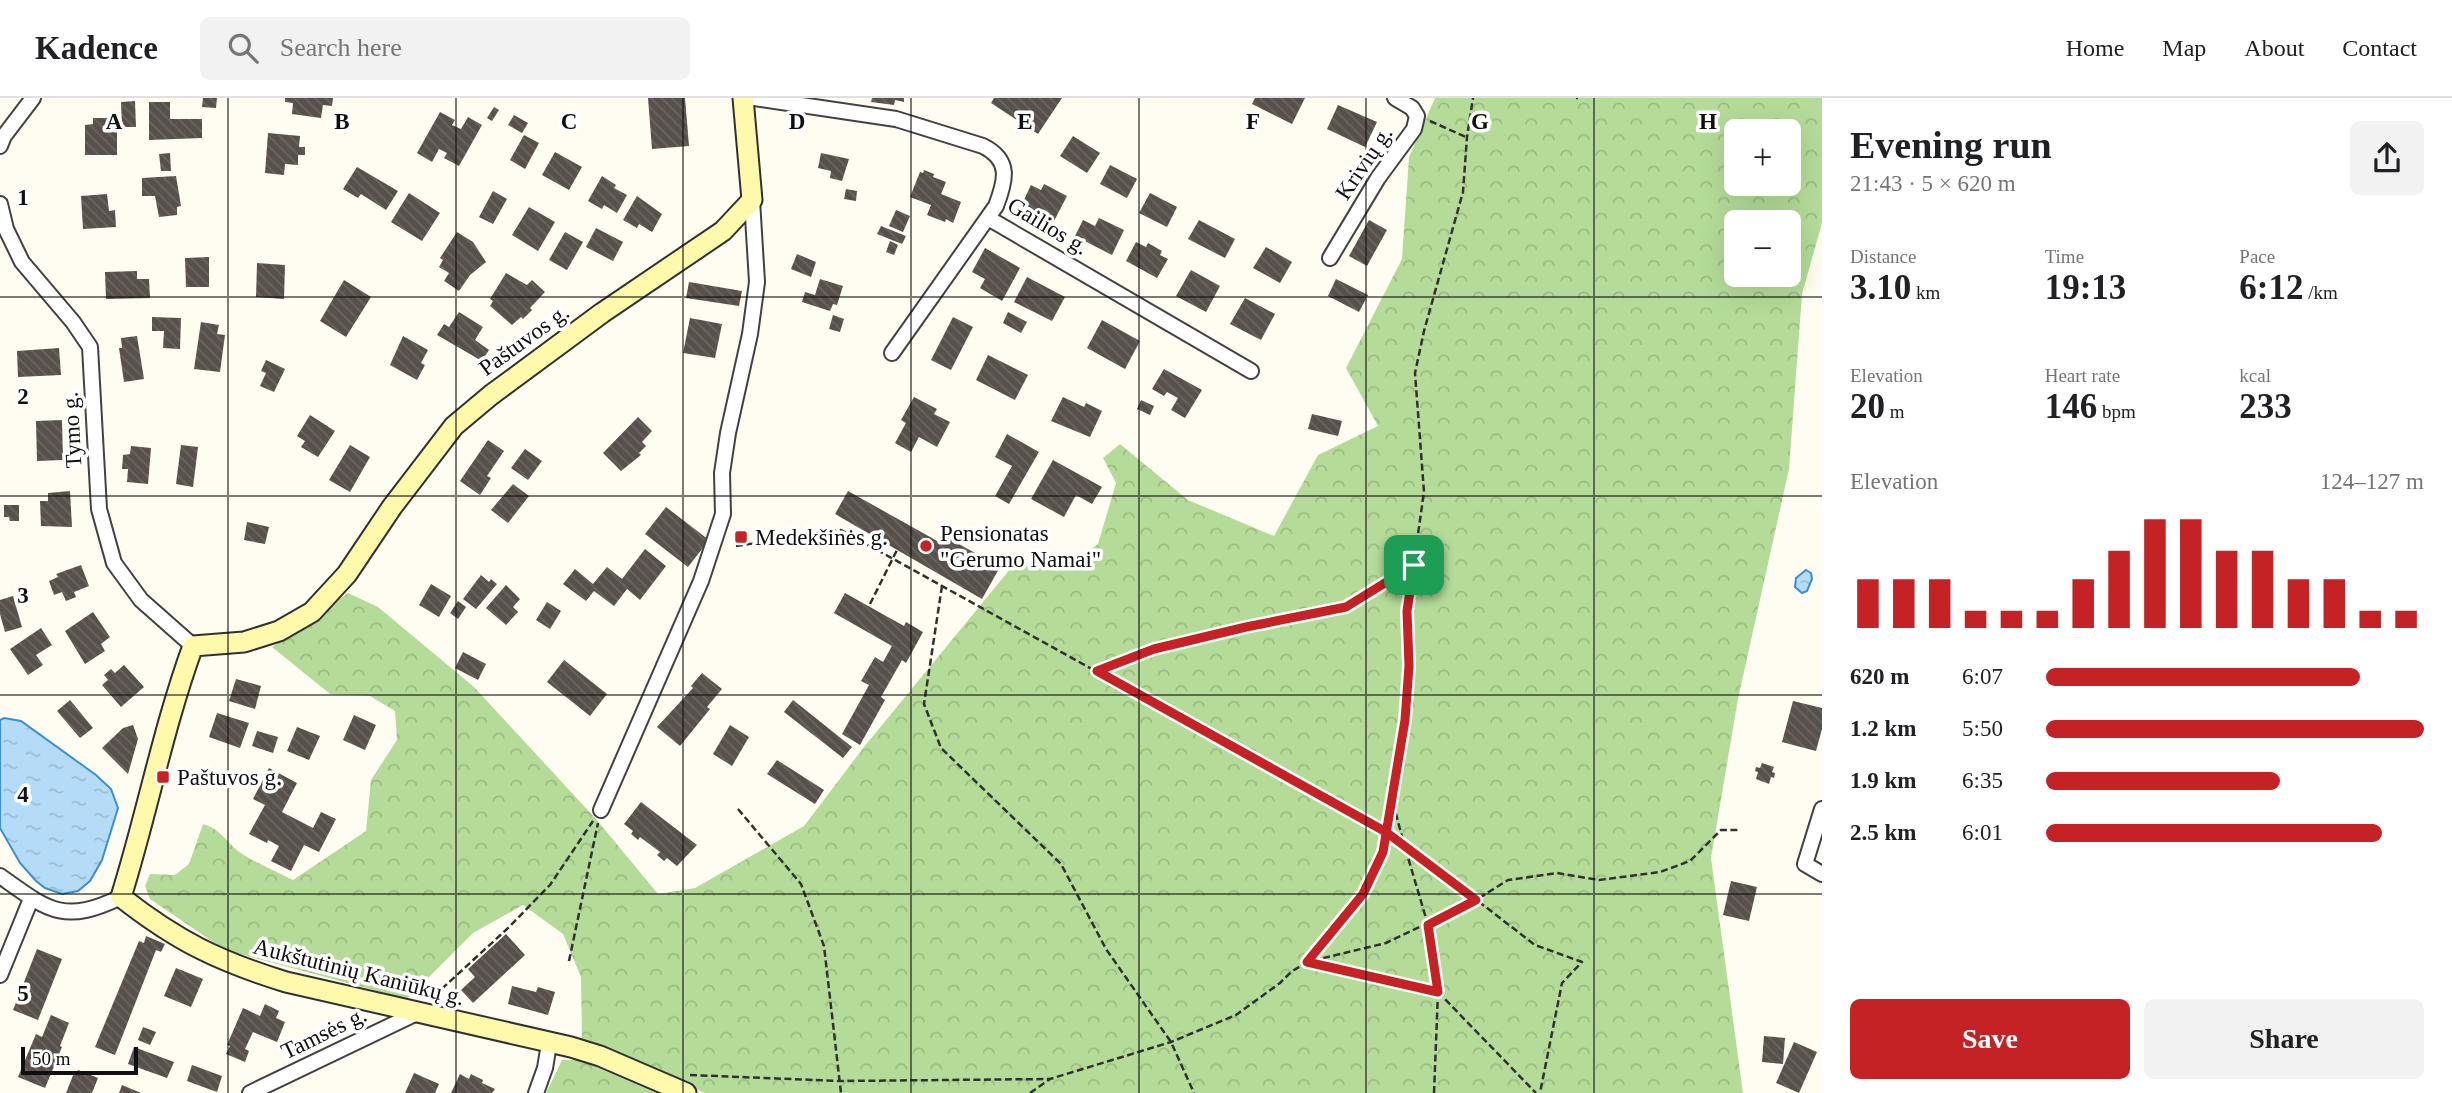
<!DOCTYPE html>
<html lang="en">
<head>
<meta charset="utf-8">
<style>
  body { margin:0; font-family:"Times New Roman",serif; background:#f2f2f2; color:#202124; height:100vh; display:flex; flex-direction:column; font-size:26px; white-space:nowrap }
  * { box-sizing:border-box; margin:0 }
  p { font-size:23px; color:#757577 }
  .icon { flex:none; width:38px; height:38px; fill:none; stroke:currentColor; stroke-width:2; stroke-linecap:round; stroke-linejoin:round }
  .map { position:relative; flex:1; overflow:hidden }
  .sheet { display:flex; flex-direction:column; background:#fff; width:630px }
  .sheet>* { flex:none }
  .fabs { position:absolute; left:1724px; top:21px; display:grid; gap:14px }
  .fabs a { display:grid; place-items:center; width:77px; height:77px; border-radius:10px; background:#fff; box-shadow:0 7px 28px #0002; font-size:35px }
  .scale { position:absolute; left:21px; bottom:18px; width:117px; box-sizing:border-box; padding-left:7px; border:4px solid #0f0f0f; border-top:0; font-size:19px; line-height:24px; white-space:nowrap; color:#0f0f0f; -webkit-text-stroke:5px #fff; paint-order:stroke }
  .pin { position:absolute; display:grid; place-items:center; width:60px; height:60px; color:#fff; margin:-30px; border-radius:14px; box-shadow:0 4px 10px #0006 }
  .round { display:grid; place-items:center; flex:none; width:74px; height:74px; border-radius:10px; background:#f2f2f2 }
  .summary { display:flex; align-items:center; justify-content:space-between; height:119px; padding:0 28px }
  h1 { font-size:38px; font-weight:700; line-height:52px }
  .figures { display:grid; grid-template-columns:repeat(3,1fr); gap:10px; height:119px; padding:7px 28px }
  .figures div { display:grid; align-content:center }
  .figures b { font-size:35px; font-weight:700 }
  .figures small { font-size:19px; font-weight:400 }
  .figures p { font-size:19px }
  .chart { height:196px; padding:14px 28px }
  .chart p { display:flex; justify-content:space-between }
  .chart svg { width:100%; height:126px; margin-top:7px; stroke:#c42224; stroke-width:6 }
  .cta { display:flex; gap:14px; margin-top:auto; padding:14px 28px }
  .cta a { flex:1; height:80px; border-radius:10px; background:#c42224; color:#fff; font-size:28px; font-weight:700; line-height:80px; text-align:center }
  .cta a+a { background:#f2f2f2; color:#202124 }
  ul { padding:0 28px; list-style:none; font-size:23px }
  li { display:grid; grid-template-columns:112px 84px 1fr; align-items:center; height:52px }
  li i { height:18px; border-radius:9px; background:#c42224 }
  header { display:flex; align-items:center; gap:42px; box-sizing:border-box; height:98px; padding:0 35px; background:#fff; border-bottom:2px solid #e0e0e0 }
  header strong { font-size:33px }
  nav { display:flex; gap:38px; margin-inline-start:auto; font-size:24px }
  .search { width:490px; height:63px; background:#f2f2f2; display:flex; align-items:center; gap:18px; box-sizing:border-box; padding:0 24px; border-radius:10px; color:#757577; font-size:26px }
  main { display:flex; flex:1; min-height:0 }
  .map>svg:first-child { display:block }
</style>
</head>
<body>
<header>
<strong>Kadence</strong>
<div class="search"><svg class="icon" aria-label="search" viewBox="0 0 24 24"><circle cx="10" cy="10" r="6"/><path d="M15 15l6 6"/></svg>Search here</div>
<nav><a>Home</a><a>Map</a><a>About</a><a>Contact</a></nav>
</header>
<main>
<div class="map">
<svg width="1822" height="995" viewBox="0 0 1822 995">
  <defs>
    <pattern id="forest-crowns" width="20" height="18" patternUnits="userSpaceOnUse" patternTransform="scale(1.75)"><rect width="20" height="18" fill="#b4dc98"/><path d="M2 6a3 3 0 1 1 6 0M12 15a3 3 0 1 1 6 0" fill="none" stroke="#9abc82"/></pattern>
    <pattern id="water-ripples" width="26" height="14" patternUnits="userSpaceOnUse" patternTransform="scale(1.75)"><rect width="26" height="14" fill="#b4dcf8"/><path d="M2 4q2-2 4 0t4 0M15 11q2-2 4 0t4 0" fill="none" stroke="#9abcd3"/></pattern>
    <pattern id="building-back-hatch" width="6" height="6" patternUnits="userSpaceOnUse" patternTransform="scale(1.75)"><rect width="6" height="6" fill="#58504b"/><path d="M-1 5l2 2M0 0l6 6M5-1l2 2" fill="none" stroke="#6b6561"/></pattern>
  </defs>
  <rect width="100%" height="100%" fill="#fffdf1"/>
  <g fill="url(#forest-crowns)" fill-rule="evenodd">
    <path d="M1435,0H1822V125L1802,196L1789,371L1738,601L1711,760L1743,995H705L582,942L581,879L563,836L523,807L473,835L407,901L225,852L150,801L145,788L150,776L175,777L189,766L203,726C219,730 226,743 238,753C255,765 275,773 293,782L366,733L371,682L397,642L395,613L370,598L330,596L272,549L348,495L378,509L474,589L596,721L658,796L695,790L804,728L864,649L1011,470L1074,464L1098,446L1116,385L1103,360L1120,346L1188,402L1274,438L1318,357L1378,328L1346,270L1402,161L1409,59ZM1736,33H1788V86H1736ZM1736,124H1788V177H1736Z"/>
    <path d="M562,962H580L656,995H546Z"/>
  </g>
  <g fill="url(#water-ripples)" stroke="#398fd2" stroke-width="2">
    <path d="M1806,472L1811,475L1812,481L1807,493L1802,495L1795,489L1796,480Z"/>
    <path d="M4,620L21,623L96,677L111,691L118,710L102,762L90,783L78,793L62,796L45,790L36,783L20,765L0,730V622Z"/>
  </g>
  <g fill="url(#building-back-hatch)">
    <path d="M203,0H217L216,10L202,9Z"/>
    <path d="M285,0H333L332,8L323,7L321,20L292,16L293,5L285,4Z"/>
    <path d="M648,0H685L689,48L652,51Z"/>
    <path d="M872,0H904V4L895,2L894,7L871,4Z"/>
    <path d="M994,0H1062L1038,36L991,5Z"/>
    <path d="M1255,0H1305L1292,26L1252,6Z"/>
    <path d="M135,3L136,29H122L121,4Z"/>
    <path d="M149,4H170V21H202V40L149,42Z"/>
    <path d="M1338,7L1377,24L1365,49L1327,31Z"/>
    <path d="M494,9L499,12L492,23L487,20Z"/>
    <path d="M440,14L455,22L452,27L461,31L468,19L482,27L459,68L444,60L447,55L439,51L432,64L417,55Z"/>
    <path d="M514,17L528,25L522,35L508,27Z"/>
    <path d="M93,20H112V30H117V57H85V27L93,26Z"/>
    <path d="M268,35L300,38L299,49H305V57H298V67L285,66L284,77L265,75Z"/>
    <path d="M524,37L539,45L525,71L510,62Z"/>
    <path d="M1073,38L1100,55L1087,75L1060,58Z"/>
    <path d="M555,54L582,69L569,92L542,77Z"/>
    <path d="M170,55L171,73H161L159,56Z"/>
    <path d="M821,55L849,61L842,83L830,80L831,73L818,70Z"/>
    <path d="M1110,67L1137,81L1127,100L1100,86Z"/>
    <path d="M357,69L398,93L386,112L361,96L358,100L343,91Z"/>
    <path d="M924,72L934,76L933,79L946,84L941,96L961,104L953,125L946,121L945,124L927,117L931,107L910,99L920,74L923,75Z"/>
    <path d="M176,78L181,108L177,109V117L159,119L155,98H142V80Z"/>
    <path d="M602,78L616,87L614,90L627,97L617,115L604,107L602,111L588,103Z"/>
    <path d="M1044,86L1067,98L1053,125L1021,108L1031,87L1041,92Z"/>
    <path d="M846,91L857,93L856,103L844,101Z"/>
    <path d="M493,93L507,101L493,126L479,119Z"/>
    <path d="M409,95L440,115L422,143L391,124Z"/>
    <path d="M1150,95L1177,109L1167,129L1139,115Z"/>
    <path d="M107,96L109,113L115,112L116,129L83,131L81,98Z"/>
    <path d="M637,98L662,116L652,134L639,126L637,130L623,122Z"/>
    <path d="M529,109L555,124L538,153L512,137Z"/>
    <path d="M896,112L910,118L903,134L889,128Z"/>
    <path d="M1099,120L1124,132L1112,157L1075,138L1083,122L1095,128Z"/>
    <path d="M1199,122L1235,141L1225,160L1188,141Z"/>
    <path d="M1369,122L1387,132L1367,168L1349,158Z"/>
    <path d="M881,128L906,138L902,146L877,136Z"/>
    <path d="M596,130L623,144L613,163L586,149Z"/>
    <path d="M457,134L473,144L486,164L470,177L459,193L444,183L449,175L439,169L443,162L440,160Z"/>
    <path d="M565,134L583,144L567,172L549,162Z"/>
    <path d="M890,143L898,147L894,157L886,154Z"/>
    <path d="M1136,144L1146,149L1148,145L1162,153L1160,157L1168,161L1157,180L1126,163Z"/>
    <path d="M1266,149L1292,164L1280,185L1253,170Z"/>
    <path d="M985,150L1020,170L1002,203L980,190L985,181L972,174Z"/>
    <path d="M797,156L816,164L811,179L791,171Z"/>
    <path d="M209,159V189H186L185,160Z"/>
    <path d="M257,165L285,167L284,201L256,199Z"/>
    <path d="M1191,172L1220,188L1206,214L1176,198Z"/>
    <path d="M137,173V181H149L150,200L106,201L105,174Z"/>
    <path d="M506,175L527,187L532,182L545,194L530,210L532,212L523,221L521,219L512,227L490,208L493,203L490,201Z"/>
    <path d="M1027,179L1065,199L1052,223L1014,204Z"/>
    <path d="M820,181L843,188L837,207L833,206L830,213L802,204L805,194L815,197Z"/>
    <path d="M1336,181L1368,197L1359,214L1328,198Z"/>
    <path d="M344,182L371,199L346,239L320,223Z"/>
    <path d="M689,184L742,193L739,208L686,200Z"/>
    <path d="M1245,200L1275,216L1261,242L1230,226Z"/>
    <path d="M459,214L483,229L475,242L489,252L482,263L437,237L444,226L449,229Z"/>
    <path d="M1008,214L1027,224L1021,235L1003,225Z"/>
    <path d="M833,217L844,221L840,234L829,231Z"/>
    <path d="M152,219L181,220L180,251L163,250L164,233H152Z"/>
    <path d="M953,219L973,229L951,272L931,262Z"/>
    <path d="M690,220L722,226L715,260L683,255Z"/>
    <path d="M1102,222L1140,243L1125,271L1087,250Z"/>
    <path d="M201,224L219,227L217,236L225,237L220,274L194,271Z"/>
    <path d="M137,238L144,281L124,284L119,250H122L121,240Z"/>
    <path d="M403,238L428,252L421,265L425,267L417,282L390,267Z"/>
    <path d="M59,250L61,277L18,279L17,253Z"/>
    <path d="M988,257L1028,277L1015,302L976,282Z"/>
    <path d="M266,262L285,271L274,294L260,288L266,275L261,273Z"/>
    <path d="M1164,271L1202,292L1185,320L1171,312L1178,300L1167,294L1164,298L1152,291Z"/>
    <path d="M914,299L937,311L934,316L950,324L937,349L919,339L911,354L895,345L906,325L901,322Z"/>
    <path d="M1063,299L1084,309L1086,305L1102,313L1090,339L1051,323Z"/>
    <path d="M1141,302L1154,308L1150,317L1137,311Z"/>
    <path d="M1312,316L1342,323L1338,338L1308,331Z"/>
    <path d="M310,317L335,333L318,359L301,349L305,343L297,338Z"/>
    <path d="M638,319L652,333L642,344L646,348L639,355L641,357L621,373L603,355Z"/>
    <path d="M62,322L63,362L37,363L36,323Z"/>
    <path d="M1007,336L1039,354L1009,406L995,398L1012,368L995,359Z"/>
    <path d="M488,342L504,353L487,378L491,380L480,397L460,383Z"/>
    <path d="M181,347L198,349L193,389L176,386Z"/>
    <path d="M350,347L370,359L350,394L329,382Z"/>
    <path d="M131,348L151,350L148,386L127,384L128,371H122L123,357L130,356Z"/>
    <path d="M525,351L542,363L528,382L511,370Z"/>
    <path d="M1053,362L1102,389L1092,406L1076,397L1064,419L1031,401Z"/>
    <path d="M513,386L529,398L508,425L491,412Z"/>
    <path d="M70,393L72,429L41,428L40,403H48V395Z"/>
    <path d="M848,393L939,444L943,437L1000,469L982,501L835,416Z"/>
    <path d="M4,407H19V423H10L9,419H4Z"/>
    <path d="M666,409L709,442L688,469L645,436Z"/>
    <path d="M247,424L269,429L265,446L244,442Z"/>
    <path d="M645,451L666,468L640,502L627,491L614,508L594,493L586,503L563,486L575,471L593,486L607,469L622,481Z"/>
    <path d="M81,467L89,488L74,494L76,499L66,503L62,494L54,497L49,483L58,479L56,476Z"/>
    <path d="M481,477L489,484L491,481L497,486L476,511L463,501Z"/>
    <path d="M431,486L451,498L439,519L419,507Z"/>
    <path d="M506,487L520,501L513,509L518,514L506,527L486,510Z"/>
    <path d="M845,495L904,528L906,524L923,534L906,565L902,562L881,599L885,602L860,647L842,636L869,587L861,583L875,559L883,564L892,548L834,515Z"/>
    <path d="M13,498L22,529L5,534L0,516V502Z"/>
    <path d="M458,503L466,509L458,521L450,515Z"/>
    <path d="M547,504L561,513L550,531L536,522Z"/>
    <path d="M93,514L110,539L101,546L105,553L85,566L65,533Z"/>
    <path d="M41,530L52,547L36,557L43,567L28,577L10,551Z"/>
    <path d="M463,554L486,566L478,582L455,570Z"/>
    <path d="M564,562L607,596L590,618L547,584Z"/>
    <path d="M124,567L144,589L121,609L102,587L108,582L104,577L111,571L115,575Z"/>
    <path d="M702,575L722,591L707,609L710,611L680,648L657,629L693,590L691,588Z"/>
    <path d="M236,581L261,588L255,611L229,603Z"/>
    <path d="M70,602L93,630L80,640L57,613Z"/>
    <path d="M793,602L852,649L843,660L784,614Z"/>
    <path d="M1793,603L1822,610V631L1816,653L1782,644Z"/>
    <path d="M217,615L249,625L240,650L209,639Z"/>
    <path d="M354,617L376,627L365,652L343,642Z"/>
    <path d="M133,627L138,641L128,676L102,650L123,630Z"/>
    <path d="M730,627L749,639L732,668L713,656Z"/>
    <path d="M297,629L320,638L309,662L287,653Z"/>
    <path d="M257,633L278,639L273,655L252,648Z"/>
    <path d="M777,662L824,692L815,706L767,676Z"/>
    <path d="M1762,665L1774,669L1772,674L1775,675L1774,680L1771,679L1769,686L1756,681L1758,674L1755,673L1756,669L1760,670Z"/>
    <path d="M269,670L297,685L282,714L313,730L321,714L336,721L319,754L304,747L291,773L271,763L279,748L268,742L267,745L249,736L265,707L253,701Z"/>
    <path d="M641,704L697,747L677,768L667,760L664,763L657,757L660,754L640,739L638,742L631,736L633,733L624,726Z"/>
    <path d="M1731,783L1757,789L1749,823L1723,817Z"/>
    <path d="M506,836L525,857L473,905L461,892L475,879L468,871Z"/>
    <path d="M146,838L165,846L161,854L156,852L115,957L95,949L139,843L144,845Z"/>
    <path d="M37,851L62,861L38,922L13,912Z"/>
    <path d="M176,870L203,881L191,909L164,898Z"/>
    <path d="M512,888L536,894L538,889L555,894L548,917L508,906Z"/>
    <path d="M265,906L279,913L276,920L285,924L277,944L253,934L245,951L249,953L245,964L226,956L230,948L227,947L243,910L260,918Z"/>
    <path d="M51,917L69,925L60,948L62,949L45,990L18,979L36,936L42,939Z"/>
    <path d="M143,929L156,934L150,947L138,942Z"/>
    <path d="M1764,938L1785,940L1783,966L1762,964Z"/>
    <path d="M1794,944L1817,954L1799,995L1776,985Z"/>
    <path d="M134,949L174,964L167,980L128,966Z"/>
    <path d="M192,967L222,978L217,994L187,983Z"/>
    <path d="M78,972L98,980L92,995H66L74,975L76,976Z"/>
    <path d="M414,975L439,986L435,995H405Z"/>
    <path d="M460,976L469,981L471,976L483,982L482,985L495,991L492,995H451Z"/>
    <path d="M122,987L141,995H119Z"/>
  </g>
  <g fill="none" stroke-linecap="round" stroke-linejoin="round">
    <g stroke="#424242" stroke-width="18">
      <g id="street">
        <path d="M754,0L896,21L983,48C1011,62 1006,82 996,108L892,255"/>
        <path d="M0,48L4,38L33,0"/>
        <path d="M0,106L6,131L22,164L73,224L90,249L99,411L114,465L141,502L193,548"/>
        <path d="M988,120L1251,273"/>
        <path d="M1330,160L1378,80L1414,31L1417,18L1412,10L1395,0"/>
        <path d="M1822,711L1805,766L1822,776"/>
        <path d="M601,712L701,483L723,416L722,375L728,335L750,236L757,184L752,102"/>
        <path d="M0,778C48,812 63,827 121,799"/>
        <path d="M0,877L31,801"/>
        <path d="M250,995L417,915"/>
        <path d="M536,995L545,970L549,946"/>
      </g>
    </g>
    <g stroke="#313131" stroke-width="23">
      <path id="secondary" d="M686,995L600,958L571,949L286,884C218,863 177,843 121,799C147,716 163,630 193,548L244,544L279,533L312,514L347,476L392,409L454,328L491,297L602,215L723,133L752,102L743,0"/>
    </g>
    <g stroke="#313131" stroke-width="2.5" stroke-dasharray="7 3.5" stroke-linecap="butt">
      <path d="M1576,0H1578"/>
      <path d="M1430,23L1466,39"/>
      <path d="M736,448L841,432L1386,734L1404,746L1428,827L1438,894L1536,995"/>
      <path d="M942,488L924,606L941,650L1061,766L1106,851L1171,944L1194,995"/>
      <path d="M870,506L897,452"/>
      <path d="M1098,573L1154,551L1246,529L1346,509L1414,467"/>
      <path d="M1393,705L1404,746L1535,847L1582,864L1562,885L1540,995"/>
      <path d="M738,711L801,786L824,848L841,995"/>
      <path d="M569,863L598,725"/>
      <path d="M434,898L507,831L550,787L593,723"/>
      <path d="M690,977L840,983L1050,981"/>
      <path d="M1030,995L1050,981L1171,944L1236,917L1280,885L1291,874L1307,864L1363,796L1383,754L1405,622L1409,568L1407,513L1424,394L1415,275L1424,233L1463,94L1467,39L1473,0"/>
      <path d="M1434,995L1438,894L1307,864L1386,845L1476,802L1508,782L1557,775L1599,782L1660,774L1690,763L1721,732H1739"/>
    </g>
    <use href="#street" stroke="#fff" stroke-width="14"/>
    <use href="#secondary" stroke="#fff9ac" stroke-width="19"/>
  </g>
  <g fill="none" stroke-linecap="round" stroke-linejoin="round">
    <g stroke="#fff" stroke-width="14">
      <path id="route" d="M1414,467L1407,513L1409,568L1405,622L1383,754L1363,796L1307,864L1438,894L1428,827L1476,802L1386,734L1097,573L1154,551L1246,529L1346,509L1414,467"/>
    </g>
    <use href="#route" stroke="#c42224" stroke-width="9"/>
  </g>
  <path fill="none" stroke="#0f0f0f" stroke-width="2" stroke-opacity="0.55" d="M228,0V995M456,0V995M683,0V995M911,0V995M1139,0V995M1366,0V995M1594,0V995M0,199H1822M0,398H1822M0,597H1822M0,796H1822"/>
  <g fill="#c42224" stroke="#fff" stroke-width="2.5">
    <rect x="734" y="432" width="14" height="14" rx="3.5"/>
    <circle cx="926" cy="448" r="7"/>
    <rect x="156" y="672" width="14" height="14" rx="3.5"/>
  </g>
  <g text-anchor="middle" dominant-baseline="central" stroke-width="7" stroke-linejoin="round" paint-order="stroke">
    <g font-size="23" fill="#0f0f0f" stroke="#fff">
      <text transform="translate(1364 65) rotate(-56)">Krivių g.</text>
      <text transform="translate(1048 128) rotate(31)">Gailios g.</text>
      <text transform="translate(524 242) rotate(-36)">Paštuvos g.</text>
      <text transform="translate(72 332) rotate(-93)">Tymo g.</text>
      <text transform="translate(359 874) rotate(14)">Aukštutinių Kaniūkų g.</text>
      <text transform="translate(324 935) rotate(-26)">Tamsės g.</text>
    </g>
    <g font-size="23" fill="#0f0f0f" stroke="#fff" text-anchor="start">
      <text x="940" y="435">Pensionatas<tspan x="940" dy="26">"Gerumo Namai"</tspan></text>
      <text x="755" y="439">Medekšinės g.</text>
      <text x="177" y="679">Paštuvos g.</text>
    </g>
  </g>
  <g font-size="23" text-anchor="middle" font-weight="bold" fill="#0f0f0f" stroke="#fff" stroke-width="7" stroke-linejoin="round" paint-order="stroke">
    <text x="114" y="31">A</text>
    <text x="342" y="31">B</text>
    <text x="569" y="31">C</text>
    <text x="797" y="31">D</text>
    <text x="1025" y="31">E</text>
    <text x="1253" y="31">F</text>
    <text x="1480" y="31">G</text>
    <text x="1708" y="31">H</text>
    <text x="23" y="107">1</text>
    <text x="23" y="306">2</text>
    <text x="23" y="505">3</text>
    <text x="23" y="704">4</text>
    <text x="23" y="903">5</text>
  </g>
</svg>
<div class="fabs">
<a>+</a>
<a>−</a>
</div>
<div class="scale">50 m</div>
<div class="pin" style="left:1414px;top:467px;background:#1e9e55"><svg class="icon" aria-label="arrive" viewBox="0 0 24 24"><path d="M6 21V4h12l-3 4 3 4H6"/></svg></div>
</div>
<section class="sheet">
<div class="summary"><div><h1>Evening run</h1><p>21:43 · 5 × 620 m</p></div><a class="round"><svg class="icon" aria-label="share" viewBox="0 0 24 24"><path d="M12 15V3M7 8l5-5 5 5M5 13v7h14v-7"/></svg></a></div>
<div class="figures">
<div><p>Distance</p><b>3.10<small> km</small></b></div>
<div><p>Time</p><b>19:13</b></div>
<div><p>Pace</p><b>6:12<small> /km</small></b></div>
</div>
<div class="figures">
<div><p>Elevation</p><b>20<small> m</small></b></div>
<div><p>Heart rate</p><b>146<small> bpm</small></b></div>
<div><p>kcal</p><b>233</b></div>
</div>
<div class="chart"><p><span>Elevation</span>124–127 m</p>
<svg viewBox="0 0 160 44" preserveAspectRatio="none"><path d="M5 44V27M15 44V27M25 44V27M35 44V38M45 44V38M55 44V38M65 44V27M75 44V17M85 44V6M95 44V6M105 44V17M115 44V17M125 44V27M135 44V27M145 44V38M155 44V38"/></svg>
</div>
<ul>
<li><b>620 m</b>6:07<i style="width:83%"></i></li>
<li><b>1.2 km</b>5:50<i style="width:100%"></i></li>
<li><b>1.9 km</b>6:35<i style="width:62%"></i></li>
<li><b>2.5 km</b>6:01<i style="width:89%"></i></li>
</ul>
<div class="cta"><a>Save</a><a>Share</a></div>
</section>
</main>
</body>
</html>
